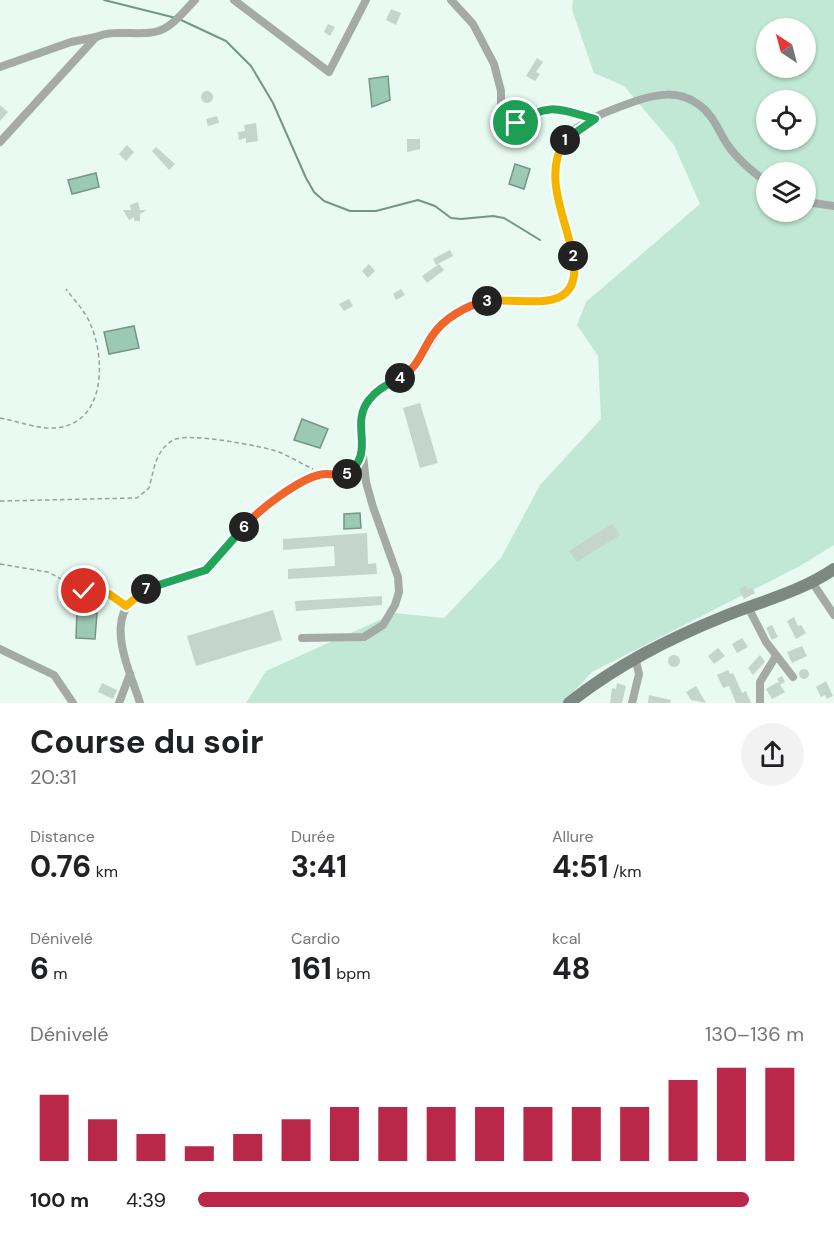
<!DOCTYPE html>
<html lang="fr">
<head>
<meta charset="utf-8">
<style>
  body { margin:0; font-family:"DM Sans",sans-serif; background:#f2f2f2; color:#202124; height:100vh; display:flex; flex-direction:column; font-size:22px; white-space:nowrap }
  * { box-sizing:border-box; margin:0 }
  p { font-size:20px; color:#757577 }
  .icon { flex:none; width:33px; height:33px; fill:none; stroke:currentColor; stroke-width:2; stroke-linecap:round; stroke-linejoin:round }
  .map { position:relative; height:703px; overflow:hidden }
  .side { display:flex; flex-direction:column; background:#fff; flex:1 }
  .side>* { flex:none }
  .needle { width:39px; rotate:324deg }
  .tools { position:absolute; left:756px; top:18px; display:grid; gap:12px }
  .tools a { display:grid; place-items:center; width:60px; height:60px; border-radius:50%; background:#fff; box-shadow:0 2px 4px #0004; font-size:30px }
  .pin { position:absolute; display:grid; place-items:center; width:51px; height:51px; color:#fff; margin:-26px; border:3px solid #fff; border-radius:50%; box-shadow:0 2px 6px #0007 }
  .km { position:absolute; width:30px; height:30px; margin:-15px; border-radius:50%; background:#222; color:#fff; font-size:16px; line-height:30px; text-align:center }
  .round { display:grid; place-items:center; flex:none; width:63px; height:63px; border-radius:32px; background:#f2f2f2 }
  .overview { display:flex; align-items:center; justify-content:space-between; height:102px; padding:0 30px }
  h1 { font-size:33px; font-weight:700; line-height:45px }
  .figures { display:grid; grid-template-columns:repeat(3,1fr); gap:9px; height:102px; padding:6px 30px }
  .figures div { display:grid; align-content:center }
  .figures b { font-size:30px; font-weight:700 }
  .figures small { font-size:16px; font-weight:400 }
  .figures p { font-size:16px }
  .chart { height:168px; padding:12px 30px }
  .chart p { display:flex; justify-content:space-between }
  .chart svg { width:100%; height:108px; margin-top:6px; stroke:#b92849; stroke-width:6 }
  ul { padding:0 30px; list-style:none; font-size:20px }
  li { display:grid; grid-template-columns:96px 72px 1fr; align-items:center; height:45px }
  li i { height:15px; border-radius:8px; background:#b92849 }
  .map>svg:first-child { display:block }
</style>
</head>
<body>
<div class="map">
<svg width="834" height="703" viewBox="0 0 834 703">
  <rect width="100%" height="100%" fill="#e8faf1"/>
  <path fill="#c0e8d4" fill-rule="evenodd" d="M573,0H834V545L800,566L592,672L563,703H246L266,671L395,613L444,618L501,558L540,485L601,419L598,356L577,325L586,302L700,204L674,145L624,86L594,73L572,10ZM766,28H806V68H766ZM766,100H806V140H766ZM766,172H806V212H766Z"/>
  <g fill="#9cc9b3" stroke="#749686" stroke-width="1.5">
    <path d="M388,76L390,100L372,107L369,79Z"/>
    <path d="M515,164L530,169L524,189L509,184Z"/>
    <path d="M96,173L99,187L72,194L68,180Z"/>
    <path d="M134,326L139,348L109,354L104,332Z"/>
    <path d="M302,419L328,429L320,448L294,440Z"/>
    <path d="M360,513L361,528L344,529V514Z"/>
    <path d="M77,611L97,613L95,639L76,638Z"/>
  </g>
  <g fill="none" stroke-linecap="round" stroke-linejoin="round">
    <g stroke="#749686" stroke-width="2">
      <path d="M104,0L176,18"/>
      <path d="M181,20L226,41L251,66L273,103L306,178L314,192L324,201L350,211H376L418,200L435,206L451,218L461,219L493,216L504,218L540,240"/>
    </g>
  </g>
  <g fill="#c4d6cc">
    <path d="M391,9L401,13L396,25L386,20Z"/>
    <path d="M328,24L335,27L330,36L324,32Z"/>
    <path d="M537,58L543,62L536,72L540,74L535,81L526,76Z"/>
    <circle cx="207" cy="97" r="6"/>
    <path d="M0,105L8,112L0,121Z"/>
    <path d="M217,116L219,123L208,126L206,119Z"/>
    <path d="M256,123L258,141L246,143V138L239,140L238,132L245,131L244,125Z"/>
    <path d="M407,139H420V149L407,152Z"/>
    <path d="M127,145L134,152L126,161L119,154Z"/>
    <path d="M156,147L175,164L169,170L152,151Z"/>
    <path d="M138,202L140,210H147L140,214V221H134V217L129,220L123,210H131L130,205Z"/>
    <path d="M450,250L453,256L436,265L433,259Z"/>
    <path d="M369,264L375,271L368,278L362,271Z"/>
    <path d="M439,264L444,270L427,283L422,276Z"/>
    <path d="M401,289L405,295L396,300L393,294Z"/>
    <path d="M349,299L353,306L344,311L339,304Z"/>
    <path d="M420,403L438,463L420,468L403,408Z"/>
    <path d="M612,524L620,535L577,562L569,551Z"/>
    <path d="M367,533L368,564L376,563L377,574L288,579V569L335,566L334,546L283,550V539Z"/>
    <path d="M746,586L748,590L752,587L755,593L744,599L739,589Z"/>
    <path d="M382,596V605L296,611L295,601Z"/>
    <path d="M273,610L282,640L196,666L187,636Z"/>
    <path d="M794,617L798,626L801,625L806,633L796,639L787,621Z"/>
    <path d="M772,625L778,637L772,640L766,628Z"/>
    <path d="M742,638L748,647L737,653L732,644Z"/>
    <path d="M802,646L807,656L792,663L787,652Z"/>
    <path d="M718,648L725,656L714,664L708,656Z"/>
    <circle cx="674" cy="661" r="6"/>
    <path d="M760,655L765,662L753,675L748,668Z"/>
    <circle cx="804" cy="674" r="5"/>
    <path d="M728,670L730,674L733,673L742,693L746,691L751,703H736L729,686L723,688L717,675Z"/>
    <path d="M782,676L785,682L780,685L785,692L772,699L766,689L778,682L780,684L777,679Z"/>
    <path d="M826,681L833,696L827,699L825,695L821,697L816,687Z"/>
    <path d="M102,683L117,690L113,699L98,692Z"/>
    <path d="M617,683L626,686L622,703H610L612,688L616,689Z"/>
    <path d="M696,686L706,703L691,700L686,692Z"/>
    <path d="M649,695L671,700L670,703H648Z"/>
  </g>
  <g fill="none" stroke-linecap="round" stroke-linejoin="round">
    <g stroke="#95a39c" stroke-width="1.5" stroke-dasharray="4.5 3" stroke-linecap="butt">
      <path d="M0,418C17,421 37,429 55,428C106,424 106,359 90,323C85,311 74,300 66,289"/>
      <path d="M0,501L137,498L149,488C154,470 155,451 173,440C187,432 263,446 279,452C291,457 302,464 313,469"/>
      <path d="M0,564L48,572L84,591L109,594L121,602"/>
    </g>
    <g stroke="#a4aba7" stroke-width="8">
      <path d="M234,0L329,72L366,0"/>
      <path d="M451,0L473,24L494,64L501,91V113L506,123C520,126 527,112 540,110C558,106 577,114 595,119"/>
      <path d="M0,67L71,42L96,37"/>
      <path d="M0,142L96,37C118,27 147,40 167,27C178,20 186,9 195,0"/>
      <path d="M806,202L834,206"/>
      <path d="M812,582L834,615"/>
      <path d="M748,607L766,642L793,677"/>
      <path d="M302,638L364,637L383,625L395,605L399,592L398,577L373,507L366,482L363,456"/>
      <path d="M0,649L54,675L73,703"/>
      <path d="M119,703L130,674"/>
      <path d="M140,703C126,660 97,606 157,584C173,578 191,579 206,570C221,555 233,537 248,522C265,506 285,494 304,482C323,470 343,481 355,468C370,452 356,430 362,411C370,388 395,385 411,371C428,354 431,332 452,317C492,287 542,313 566,294C599,267 533,182 564,140C580,120 613,109 636,101C657,94 678,90 698,104C713,114 718,130 727,144C737,159 752,171 766,182"/>
      <path d="M632,703L639,674L635,657"/>
      <path d="M760,703V682L776,656"/>
    </g>
    <path stroke="#7d8882" stroke-width="12" d="M569,703C617,665 668,639 725,616C762,601 800,592 834,569"/>
  </g>
  <g fill="none" stroke-linecap="round" stroke-linejoin="round">
    <g stroke="#fff" stroke-width="12">
      <path id="split-1" d="M516,123C549,102 559,109 595,119L565,140"/>
    </g>
    <g stroke="#fff" stroke-width="12">
      <path id="split-2" d="M565,140C542,176 566,218 573,256"/>
    </g>
    <g stroke="#fff" stroke-width="12">
      <path id="split-3" d="M487,301C525,297 584,318 573,256"/>
    </g>
    <g stroke="#fff" stroke-width="12">
      <path id="split-4" d="M400,378C417,369 422,351 432,336C444,318 467,305 487,301"/>
    </g>
    <g stroke="#fff" stroke-width="12">
      <path id="split-5" d="M347,474C377,452 349,425 369,400C377,389 389,384 400,378"/>
    </g>
    <g stroke="#fff" stroke-width="12">
      <path id="split-6" d="M244,527C258,510 298,480 319,475C329,472 338,477 347,474"/>
    </g>
    <g stroke="#fff" stroke-width="12">
      <path id="split-7" d="M146,589L206,570L244,527"/>
    </g>
    <g stroke="#fff" stroke-width="12">
      <path id="split-8" d="M84,591L109,594L126,606L146,589"/>
    </g>
    <use href="#split-1" stroke="#22a559" stroke-width="8"/>
    <use href="#split-2" stroke="#f5b400" stroke-width="8"/>
    <use href="#split-3" stroke="#f5b400" stroke-width="8"/>
    <use href="#split-4" stroke="#f0652b" stroke-width="8"/>
    <use href="#split-5" stroke="#22a559" stroke-width="8"/>
    <use href="#split-6" stroke="#f0652b" stroke-width="8"/>
    <use href="#split-7" stroke="#22a559" stroke-width="8"/>
    <use href="#split-8" stroke="#f5b400" stroke-width="8"/>
  </g>
</svg>
<div class="tools">
<a><svg class="needle" viewBox="-14 -14 28 28"><path d="M0-13l5 13h-10z" fill="#e53935"/><path d="M0 13l5-13h-10z" fill="#757577"/></svg></a>
<a><svg class="icon" aria-label="locate" viewBox="0 0 24 24"><circle cx="12" cy="12" r="6"/><path d="M12 2v4M12 18v4M2 12h4M18 12h4"/></svg></a>
<a><svg class="icon" aria-label="layers" viewBox="0 0 24 24"><path d="M12 4l9 5-9 5-9-5zM3 14l9 5 9-5"/></svg></a>
</div>
<div class="pin" style="left:516px;top:123px;background:#1e9e55"><svg class="icon" aria-label="arrive" viewBox="0 0 24 24"><path d="M6 21V4h12l-3 4 3 4H6"/></svg></div>
<div class="pin" style="left:84px;top:591px;background:#d93025"><svg class="icon" aria-label="check" viewBox="0 0 24 24"><path d="M5 12l5 5 9-10"/></svg></div>
<b class="km" style="left:565px;top:140px">1</b>
<b class="km" style="left:573px;top:256px">2</b>
<b class="km" style="left:487px;top:301px">3</b>
<b class="km" style="left:400px;top:378px">4</b>
<b class="km" style="left:347px;top:474px">5</b>
<b class="km" style="left:244px;top:527px">6</b>
<b class="km" style="left:146px;top:589px">7</b>
</div>
<section class="side">
<div class="overview"><div><h1>Course du soir</h1><p>20:31</p></div><a class="round"><svg class="icon" aria-label="share" viewBox="0 0 24 24"><path d="M12 15V3M7 8l5-5 5 5M5 13v7h14v-7"/></svg></a></div>
<div class="figures">
<div><p>Distance</p><b>0.76<small> km</small></b></div>
<div><p>Durée</p><b>3:41</b></div>
<div><p>Allure</p><b>4:51<small> /km</small></b></div>
</div>
<div class="figures">
<div><p>Dénivelé</p><b>6<small> m</small></b></div>
<div><p>Cardio</p><b>161<small> bpm</small></b></div>
<div><p>kcal</p><b>48</b></div>
</div>
<div class="chart"><p><span>Dénivelé</span>130–136 m</p>
<svg viewBox="0 0 160 44" preserveAspectRatio="none"><path d="M5 44V17M15 44V27M25 44V33M35 44V38M45 44V33M55 44V27M65 44V22M75 44V22M85 44V22M95 44V22M105 44V22M115 44V22M125 44V22M135 44V11M145 44V6M155 44V6"/></svg>
</div>
<ul>
<li><b>100 m</b>4:39<i style="width:91%"></i></li>
</ul>
</section>
</body>
</html>
